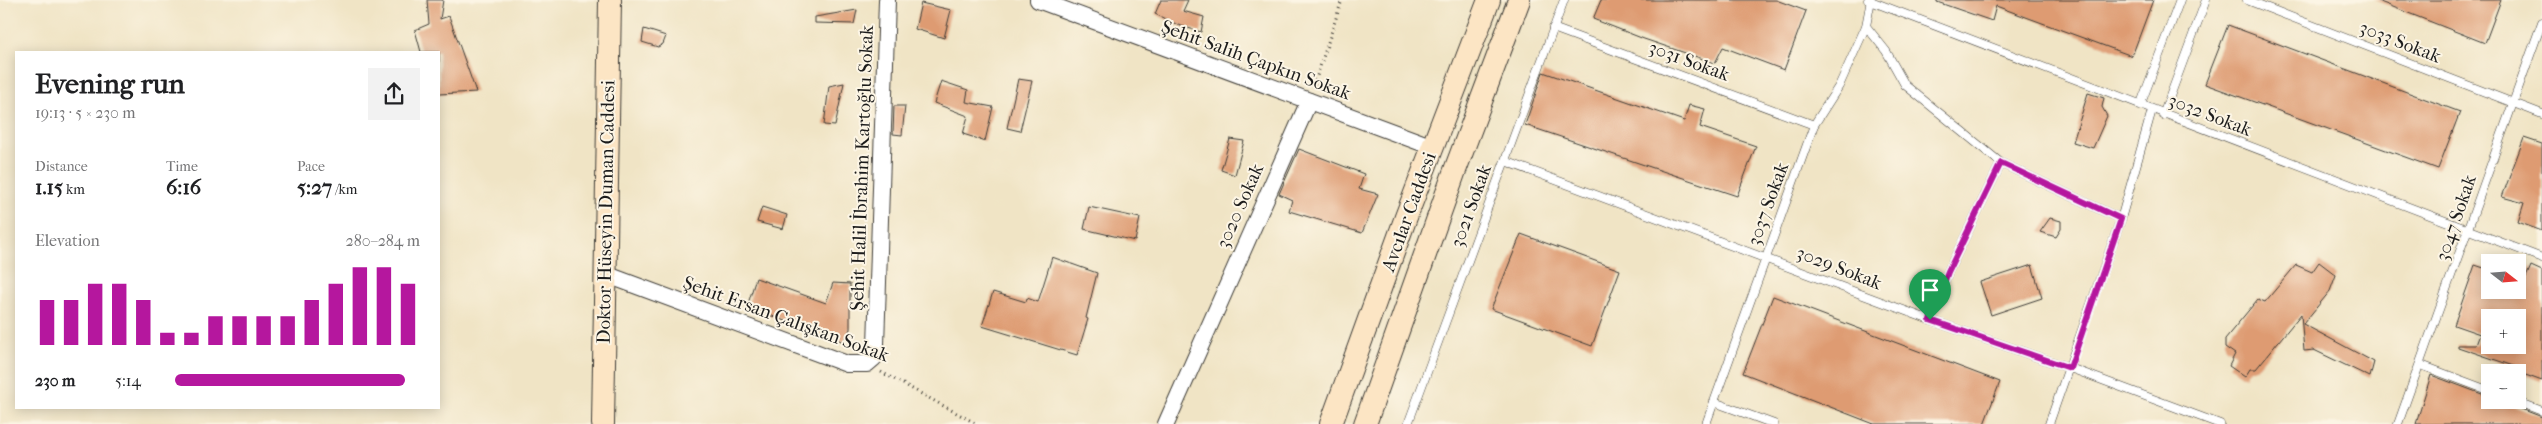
<!DOCTYPE html>
<html lang="en">
<head>
<meta charset="utf-8">
<style>
  body { margin:0; font-family:"IM FELL French Canon",serif; background:#f2f2f2; color:#202124; height:100vh; display:flex; flex-direction:column; font-size:19px; white-space:nowrap }
  * { box-sizing:border-box; margin:0 }
  p { font-size:16px; color:#757577 }
  .icon { flex:none; width:28px; height:28px; fill:none; stroke:currentColor; stroke-width:2; stroke-linecap:round; stroke-linejoin:round }
  .map { position:relative; flex:1; overflow:hidden }
  .sheet { position:absolute; left:15px; top:51px; width:425px; height:358px; display:flex; flex-direction:column; background:#fff; border-radius:0px; box-shadow:0 2px 12px #0003 }
  .sheet>* { flex:none }
  .needle { width:32px; rotate:107deg }
  .fabs { position:absolute; left:2481px; top:254px; display:grid; gap:10px }
  .fabs a { display:grid; place-items:center; width:45px; height:45px; border-radius:0px; background:#fff; box-shadow:0 2px 12px #0003; font-size:25px }
  .pin { position:absolute; display:grid; place-items:center; width:42px; height:42px; color:#fff; margin:-51px -21px; border-radius:50% 50% 50% 0; rotate:-45deg; box-shadow:0 0 5px #0007 }
  .pin .icon { rotate:45deg }
  .round { display:grid; place-items:center; flex:none; width:52px; height:52px; border-radius:0px; background:#f2f2f2 }
  .overview { display:flex; align-items:center; justify-content:space-between; height:85px; padding:0 20px }
  h1 { font-size:28px; font-weight:700; line-height:38px }
  .figures { display:grid; grid-template-columns:repeat(3,1fr); gap:8px; height:85px; padding:5px 20px }
  .figures div { display:grid; align-content:center }
  .figures b { font-size:21px; font-weight:700 }
  .figures small { font-size:14px; font-weight:400 }
  .figures p { font-size:14px }
  .chart { height:140px; padding:10px 20px }
  .chart p { display:flex; justify-content:space-between }
  .chart svg { width:100%; height:90px; margin-top:5px; stroke:#b5179e; stroke-width:6 }
  ul { padding:0 20px; list-style:none; font-size:16px }
  li { display:grid; grid-template-columns:80px 60px 1fr; align-items:center; height:38px }
  li i { height:12px; border-radius:6px; background:#b5179e }
  .map>svg:first-child { display:block }
</style>
</head>
<body>
<div class="map">
<svg width="2542" height="424" viewBox="0 0 2542 424">
  <rect width="100%" height="100%" fill="#fcf5e5"/>
  <filter id="ink" filterUnits="userSpaceOnUse"><feTurbulence type="fractalNoise" baseFrequency=".02" numOctaves="2"/><feDisplacementMap in="SourceGraphic" scale="10" xChannelSelector="R" yChannelSelector="G"/><feConvolveMatrix kernelMatrix="1 2 1 2 8 2 1 2 1" color-interpolation-filters="sRGB"/></filter>
  <filter id="wash" filterUnits="userSpaceOnUse"><feTurbulence type="fractalNoise" baseFrequency=".0096" numOctaves="4" result="noise"/><feDisplacementMap in="SourceGraphic" scale="20" xChannelSelector="R" yChannelSelector="G"/><feGaussianBlur stdDeviation="1.12" result="paint"/><feColorMatrix in="noise" values="0 0 0 0 0 0 0 0 0 0 0 0 0 0 0 0 0 1.4 0 .05"/><feComposite in="paint" operator="in"/></filter>
  <g filter="url(#wash)">
    <rect width="100%" height="100%" fill="#f0e4c5"/>
    <g id="blocks">
      <g fill="#de9b72" fill-rule="evenodd">
        <path d="M427,0H443L440,19L449,16L476,92L439,94V52H421L415,30L429,24Z"/>
        <path d="M1161,0H1188L1183,11L1204,17L1201,32L1178,25L1155,14Z"/>
        <path d="M1601,0H1776L1806,11L1784,70L1723,47L1715,63L1644,39L1593,19Z"/>
        <path d="M1937,0H2153L2132,56L1996,6L1992,21L1937,2Z"/>
        <path d="M2375,0H2501L2485,43Z"/>
        <path d="M921,3L951,10L944,38L915,29Z"/>
        <path d="M857,10L854,24L815,23V17Z"/>
        <path d="M2228,25L2460,112L2438,169L2205,84Z"/>
        <path d="M644,29L666,36L663,44L658,47L642,42Z"/>
        <path d="M1543,72L1684,121L1689,105L1705,109L1700,127L1756,146L1737,196L1525,125Z"/>
        <path d="M1018,79L1032,81L1020,131L1007,128Z"/>
        <path d="M941,81L968,90L966,102L993,107L985,141L963,134L968,116L934,103Z"/>
        <path d="M844,83L835,126L824,125L829,86Z"/>
        <path d="M2088,93L2104,98L2102,107L2107,116L2093,148L2073,142Z"/>
        <path d="M894,106H905L902,135L893,134Z"/>
        <path d="M2524,138L2542,144V231L2518,222L2524,203L2502,197Z"/>
        <path d="M1230,139L1244,141L1235,175L1221,170Z"/>
        <path d="M1299,149L1364,174L1359,189L1378,194L1362,233L1289,211L1292,200L1279,194Z"/>
        <path d="M762,207L787,215L783,229L757,222Z"/>
        <path d="M1089,207L1140,218L1135,241L1084,229Z"/>
        <path d="M2050,218L2061,221V229L2056,237L2040,232Z"/>
        <path d="M1521,234L1620,270L1592,346L1491,309Z"/>
        <path d="M1052,257L1097,273L1086,318L1088,319L1077,355L982,326L993,292L1026,302L1027,298L1038,302Z"/>
        <path d="M2319,262L2336,275L2330,291L2303,324L2374,362L2370,377L2314,350L2304,351L2301,314L2256,369H2250L2245,377L2229,366L2235,354L2225,347V339L2258,299L2265,302L2296,265L2312,272Z"/>
        <path d="M2032,265L2042,298L1991,315L1980,282Z"/>
        <path d="M2475,265L2490,270V290H2518V280L2524,282L2531,266L2542,271V381L2520,373L2522,369L2458,347V345H2476L2480,334L2454,325ZM2490,318H2518V345H2490Z"/>
        <path d="M756,278L826,303L833,283L850,284V329L844,342L747,307Z"/>
        <path d="M1773,296L2000,382L1984,424H1874L1743,373Z"/>
        <path d="M2431,375L2490,397V400L2508,401L2511,405L2542,417V424H2416Z"/>
      </g>
    </g>
  </g>
  <g filter="url(#ink)">
    <use href="#blocks" fill-opacity="0" stroke="#3c3a35" stroke-width="1"/>
    <g fill="none" stroke-linecap="round" stroke-linejoin="round">
      <g stroke="#3c3a35" stroke-width="9">
        <g id="service">
          <path d="M1868,0L2542,258"/>
          <path d="M2247,0L2542,114"/>
          <path d="M1866,26L1886,51L1905,85L2001,163L2121,219"/>
          <path d="M1553,28L1814,125"/>
          <path d="M2140,106L2180,0"/>
          <path d="M2163,115L2206,0"/>
          <path d="M1505,161L1930,320L2070,368L2220,424"/>
          <path d="M1930,320L1948,272L2001,163"/>
          <path d="M2421,365L2490,391"/>
          <path d="M2513,400L2542,411"/>
          <path d="M1714,402L1774,424"/>
          <path d="M1408,424L1564,0"/>
          <path d="M1706,424L1814,125L1839,86L1866,26L1871,0"/>
          <path d="M2049,424L2121,219L2152,110"/>
          <path d="M2398,424L2542,22"/>
        </g>
      </g>
      <g stroke="#3c3a35" stroke-width="18">
        <g id="minor">
          <path d="M1038,0L1433,147"/>
          <path d="M605,274L847,364H867L874,358L876,345L887,0"/>
          <path d="M1166,424L1309,101"/>
        </g>
      </g>
      <g stroke="#3c3a35" stroke-width="24">
        <g id="secondary">
          <path d="M603,424L610,0"/>
          <path d="M1331,424L1406,217L1489,0"/>
          <path d="M1365,424L1454,173L1519,0"/>
        </g>
      </g>
      <g stroke="#3c3a35" stroke-width="3" stroke-dasharray="1 4" stroke-linecap="butt">
        <path d="M1314,85L1342,0"/>
        <path d="M881,372L977,424"/>
      </g>
      <use href="#service" stroke="#fff" stroke-width="8"/>
      <use href="#minor" stroke="#fff" stroke-width="16"/>
      <use href="#secondary" stroke="#fce5c4" stroke-width="22"/>
    </g>
  </g>
  <g fill="none" stroke-linecap="round" stroke-linejoin="round" filter="url(#ink)">
    <g stroke="#fff" stroke-width="10">
      <path id="route" d="M2001,163L2121,219L2070,368L1930,320L1948,272Z"/>
    </g>
    <use href="#route" stroke="#b5179e" stroke-width="6"/>
  </g>
  <g text-anchor="middle" dominant-baseline="central" stroke-width="4" stroke-linejoin="round" paint-order="stroke">
    <g font-size="19" fill="#1c1c1c" stroke="#fcf5e5">
      <text transform="translate(2400 42) rotate(21)">3033 Sokak</text>
      <text transform="translate(1256 60) rotate(20)">Şehit Salih Çapkın Sokak</text>
      <text transform="translate(1689 61) rotate(20)">3031 Sokak</text>
      <text transform="translate(2210 115) rotate(21)">3032 Sokak</text>
      <text transform="translate(862 168) rotate(-88)">Şehit Halil İbrahim Kartoğlu Sokak</text>
      <text transform="translate(1768 204) rotate(-70)">3037 Sokak</text>
      <text transform="translate(1240 206) rotate(-66)">3020 Sokak</text>
      <text transform="translate(1471 206) rotate(-70)">3021 Sokak</text>
      <text transform="translate(606 212) rotate(-89)">Doktor Hüseyin Duman Caddesi</text>
      <text transform="translate(1409 212) rotate(-70)">Avcılar Caddesi</text>
      <text transform="translate(2456 218) rotate(-71)">3047 Sokak</text>
      <text transform="translate(1839 268) rotate(21)">3029 Sokak</text>
      <text transform="translate(786 319) rotate(20)">Şehit Ersan Çalışkan Sokak</text>
    </g>
  </g>
</svg>
<div class="fabs">
<a><svg class="needle" viewBox="-14 -14 28 28"><path d="M0-13l5 13h-10z" fill="#e53935"/><path d="M0 13l5-13h-10z" fill="#757577"/></svg></a>
<a>+</a>
<a>−</a>
</div>
<div class="pin" style="left:1930px;top:320px;background:#1e9e55"><svg class="icon" aria-label="arrive" viewBox="0 0 24 24"><path d="M6 21V4h12l-3 4 3 4H6"/></svg></div>
<section class="sheet">
<div class="overview"><div><h1>Evening run</h1><p>19:13 · 5 × 230 m</p></div><a class="round"><svg class="icon" aria-label="share" viewBox="0 0 24 24"><path d="M12 15V3M7 8l5-5 5 5M5 13v7h14v-7"/></svg></a></div>
<div class="figures">
<div><p>Distance</p><b>1.15<small> km</small></b></div>
<div><p>Time</p><b>6:16</b></div>
<div><p>Pace</p><b>5:27<small> /km</small></b></div>
</div>
<div class="chart"><p><span>Elevation</span>280–284 m</p>
<svg viewBox="0 0 160 44" preserveAspectRatio="none"><path d="M5 44V22M15 44V22M25 44V14M35 44V14M45 44V22M55 44V38M65 44V38M75 44V30M85 44V30M95 44V30M105 44V30M115 44V22M125 44V14M135 44V6M145 44V6M155 44V14"/></svg>
</div>
<ul>
<li><b>230 m</b>5:14<i style="width:94%"></i></li>
</ul>
</section>
</div>
</body>
</html>
